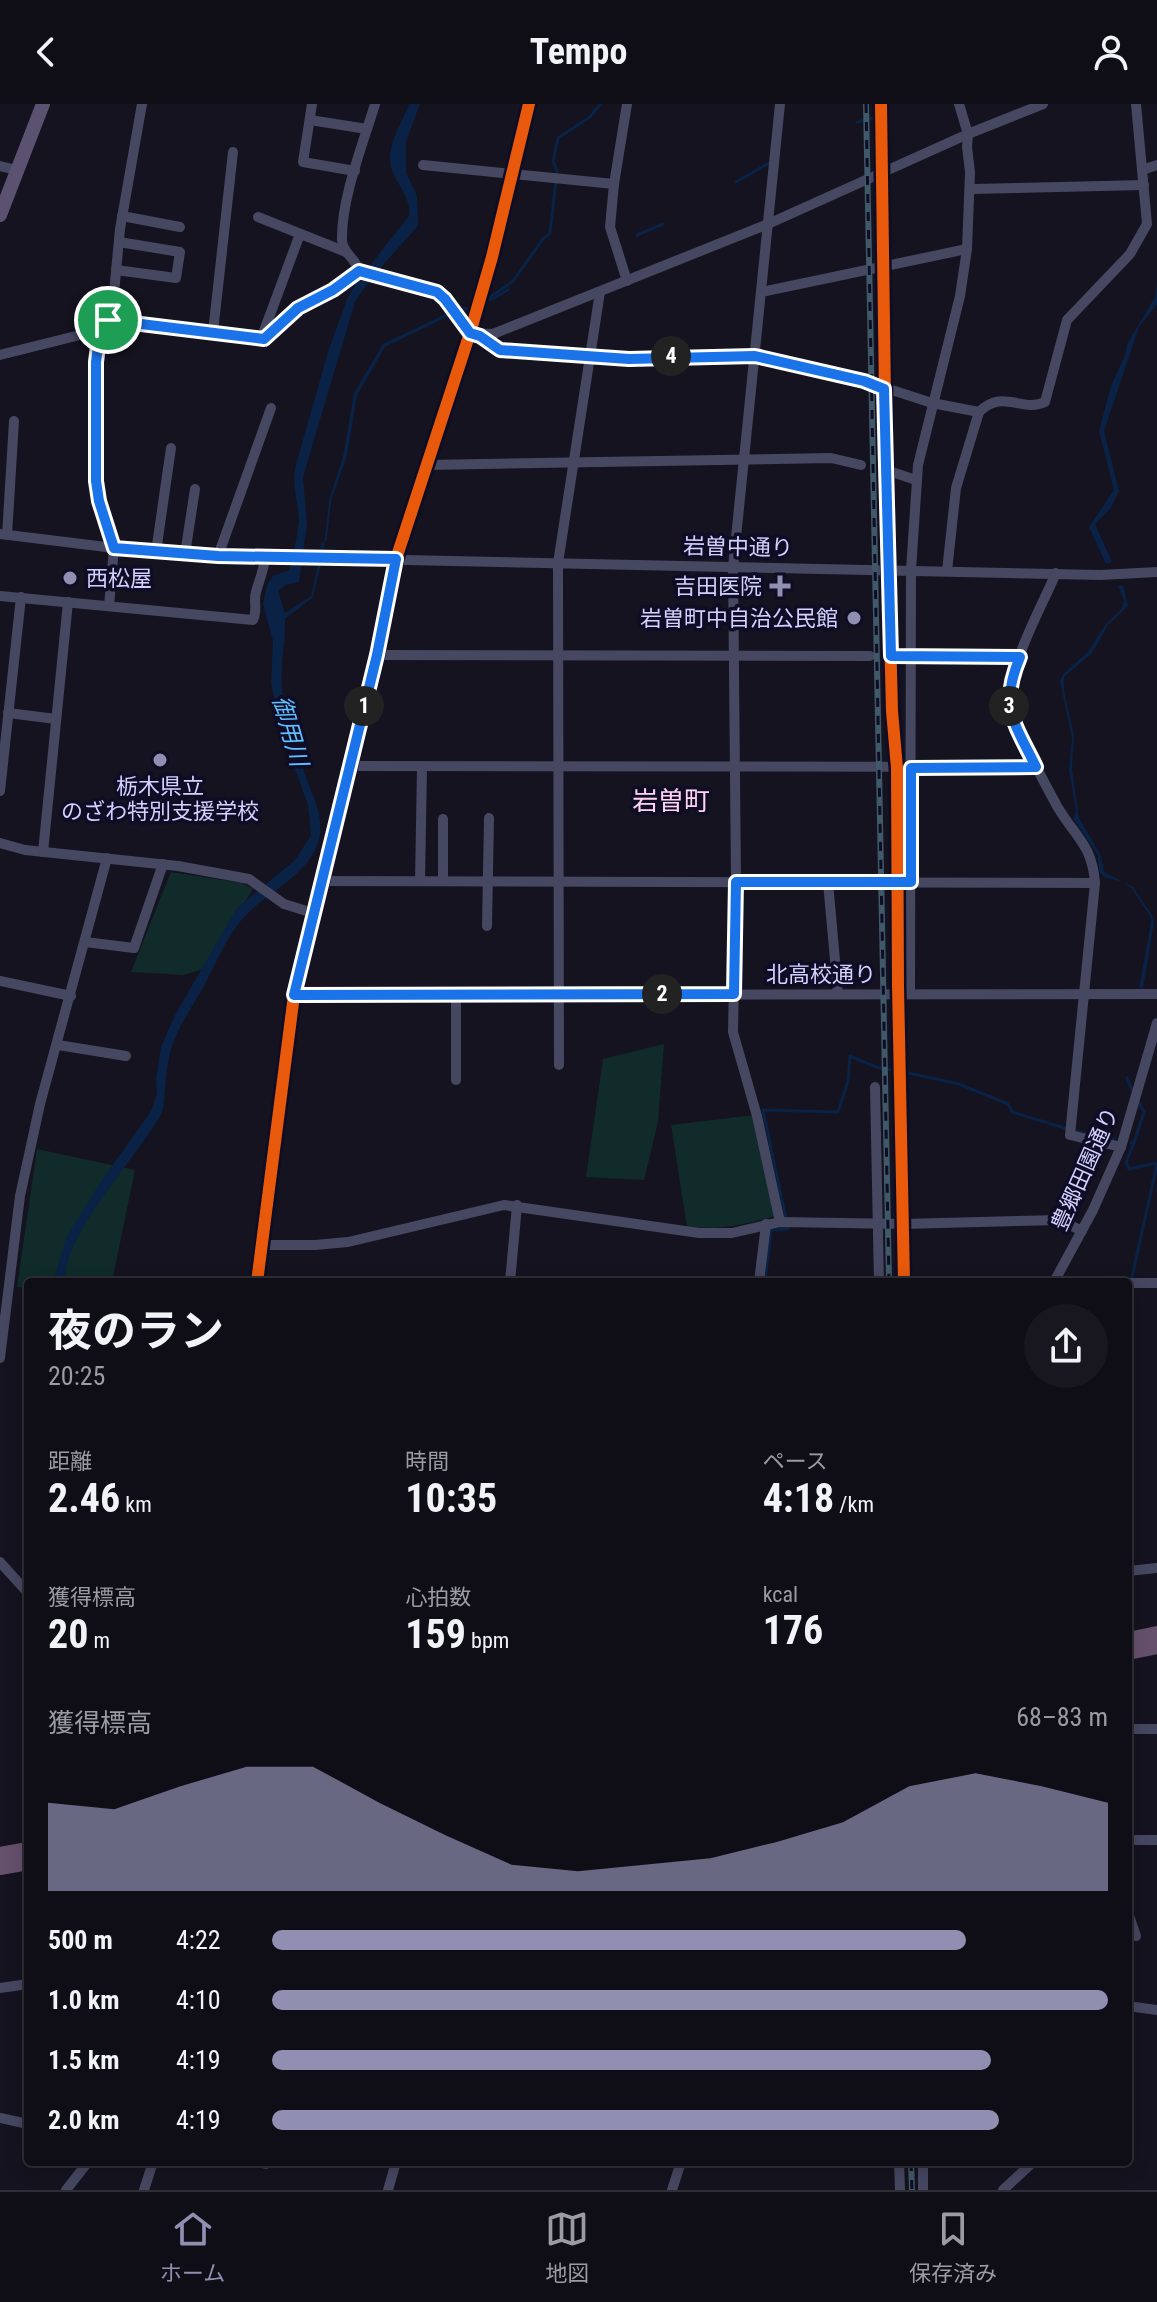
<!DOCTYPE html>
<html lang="ja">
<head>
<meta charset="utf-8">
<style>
  body { margin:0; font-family:"Roboto Condensed","Noto Sans JP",sans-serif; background:#181720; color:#f1f3f6; height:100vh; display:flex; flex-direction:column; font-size:30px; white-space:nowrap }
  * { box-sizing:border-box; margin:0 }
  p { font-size:26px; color:#9b9ca1 }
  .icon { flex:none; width:44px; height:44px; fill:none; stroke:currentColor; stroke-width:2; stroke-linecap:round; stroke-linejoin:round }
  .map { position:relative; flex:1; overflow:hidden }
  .panel { position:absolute; left:24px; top:1174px; width:1108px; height:888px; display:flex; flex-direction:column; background:#0f0e17; border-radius:8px; box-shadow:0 4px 20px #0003,0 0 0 2px #2f2e36 }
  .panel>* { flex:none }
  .pin { position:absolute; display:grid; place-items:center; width:68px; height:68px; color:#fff; margin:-34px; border:4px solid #fff; border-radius:50%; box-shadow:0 2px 8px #0007 }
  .km { position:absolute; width:40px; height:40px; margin:-20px; border-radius:50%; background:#222; color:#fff; font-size:22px; line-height:40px; text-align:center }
  .round { display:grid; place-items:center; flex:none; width:84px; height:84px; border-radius:42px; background:#181720 }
  .summary { display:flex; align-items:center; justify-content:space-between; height:136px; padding:0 24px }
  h1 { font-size:44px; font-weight:700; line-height:60px }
  .figures { display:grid; grid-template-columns:repeat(3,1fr); gap:12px; height:136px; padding:8px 24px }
  .figures div { display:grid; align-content:center }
  .figures b { font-size:40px; font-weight:700 }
  .figures small { font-size:22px; font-weight:400 }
  .figures p { font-size:22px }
  .chart { height:224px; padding:16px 24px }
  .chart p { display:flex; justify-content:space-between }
  .chart svg { width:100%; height:144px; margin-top:8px; fill:#908eb1; opacity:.7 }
  ul { padding:0 24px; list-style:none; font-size:26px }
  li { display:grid; grid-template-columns:128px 96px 1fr; align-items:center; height:60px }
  li i { height:20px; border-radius:10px; background:#908eb1 }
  header { display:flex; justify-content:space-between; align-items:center; height:104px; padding:0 24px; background:#0f0e17; font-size:36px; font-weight:700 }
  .tabs { display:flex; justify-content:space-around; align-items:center; height:112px; border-top:2px solid #2f2e36; background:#0f0e17; font-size:22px; color:#9b9ca1 }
  .tabs a { display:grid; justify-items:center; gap:4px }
  .tabs .current { color:#908eb1 }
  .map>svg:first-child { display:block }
</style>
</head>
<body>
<header><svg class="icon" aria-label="back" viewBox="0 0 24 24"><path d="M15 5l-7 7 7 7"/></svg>Tempo<svg class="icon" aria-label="person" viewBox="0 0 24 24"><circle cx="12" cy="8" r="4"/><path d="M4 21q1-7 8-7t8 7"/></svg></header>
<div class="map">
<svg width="1157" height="2086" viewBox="0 0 1157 2086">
  <rect width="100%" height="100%" fill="#14131f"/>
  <g fill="#102b2a">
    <path d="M171,768L242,779L253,785L203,865L184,871L131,868Z"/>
    <path d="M664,940L658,1018L644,1076L586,1073L603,955Z"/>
    <path d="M754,1011L775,1112C744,1121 720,1126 687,1123L671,1021Z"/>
    <path d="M37,1045L135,1066L112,1178H28V1184L17,1183Z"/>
  </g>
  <g fill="#092245">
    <path d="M409,0H420L406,38V68L417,92L418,122C396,147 372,171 355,198L303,373L307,420L299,478L286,481L278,487L285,509L311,492L317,464H320L313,493L285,515C286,538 280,561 282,583C283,602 299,651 305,671C312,690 323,710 320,730C315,767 271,786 247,810C229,828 218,855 206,878C193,903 175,925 169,954C165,972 166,991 162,1009C136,1055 66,1127 64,1178H55V1171L67,1132L102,1076L151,1007L157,990L156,976L161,943L175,911L237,804L295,756L311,731L308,701L284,634L271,580L273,537L263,500L267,481L273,472L289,466C292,461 299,421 299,416C298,397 292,384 295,364L328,248L347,195L356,179L409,112C412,89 389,76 390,53C390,36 403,17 409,0Z"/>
    <path d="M1157,178V200L1139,223L1104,327L1119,387L1110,405L1095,420L1112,458L1106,460L1089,423L1114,386L1099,327L1111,282L1126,249L1127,240L1155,193Z"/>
    <path d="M473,202V206L457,208L385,243L357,291L347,352L331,397L327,435L322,442L325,434L329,396L343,353L354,289L383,240L456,205Z"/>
    <path d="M1123,481L1128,502L1108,521L1092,549L1064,573V587L1074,631L1072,665L1079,714L1101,752L1104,768L1133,783L1152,811L1154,819L1143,884H1139L1151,819L1150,812L1132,785L1123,778L1104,773L1099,767L1098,751L1073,715L1076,707L1069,666L1072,634L1060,577L1063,570L1088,548L1105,521L1122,504L1124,496L1118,482Z"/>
  </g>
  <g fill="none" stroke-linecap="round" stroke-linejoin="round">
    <g stroke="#092245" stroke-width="3">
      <path d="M857,18L877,13"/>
      <path d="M736,78L771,58"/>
      <path d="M637,131L663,120"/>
      <path d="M490,196L508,186"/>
      <path d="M485,197L513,177L543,135L550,129L557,67L553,57L558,34L590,13L600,0"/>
      <path d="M319,464L323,440"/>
      <path d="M904,968L959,980L1008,1000L1012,1008L1068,1025"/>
      <path d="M1127,974L1133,988"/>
      <path d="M1075,1027L1115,1036"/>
      <path d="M1131,1039H1134L1126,1058L1129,1065L1157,1059"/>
      <path d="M1134,1039L1144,1008L1137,995"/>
      <path d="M786,1115L763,1006L838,1008L848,977L850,952L876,963L897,967"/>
      <path d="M765,1178L771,1126L788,1125V1122"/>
      <path d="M1128,1191L1157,1060"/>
    </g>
    <g stroke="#464761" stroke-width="10">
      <path d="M312,0L303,58L355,67"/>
      <path d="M780,0L733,463L736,778L733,928L757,1012L780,1118"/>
      <path d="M881,0L886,366L892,607L897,664L898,882L904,1178"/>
      <path d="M310,16L367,25"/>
      <path d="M423,61L614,80"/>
      <path d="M0,62L17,66"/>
      <path d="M1142,66L1157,61"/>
      <path d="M971,85L1144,81"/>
      <path d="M122,112L180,123"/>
      <path d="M258,113L346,148"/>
      <path d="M116,166L176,174L180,148L119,138"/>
      <path d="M359,167L437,188L445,195L470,229L493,230L768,120L968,30L1043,0"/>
      <path d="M359,167C356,154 342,149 342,136C341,95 363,40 375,0"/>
      <path d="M627,177L610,123L614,80L627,0"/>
      <path d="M761,188L967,145"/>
      <path d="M108,216L264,235L298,204L333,186L359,167"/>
      <path d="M213,228L233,48"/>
      <path d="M480,232L500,246L629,255L700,251L755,252L864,277L932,299L979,308C1003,284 1022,309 1045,298L1067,216L1130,150L1147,120L1136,0"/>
      <path d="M261,235L300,130"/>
      <path d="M0,251L100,226"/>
      <path d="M427,361L831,354L861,361"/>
      <path d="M886,366L916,376"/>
      <path d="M0,430L114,444L218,452L1101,471L1157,468"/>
      <path d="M7,431L14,317"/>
      <path d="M156,448L171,344"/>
      <path d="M185,450L195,385"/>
      <path d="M218,452L271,304"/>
      <path d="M947,467L956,384L979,308"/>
      <path d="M1056,469C1038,511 1007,562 1010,608C1024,640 1040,671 1057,702C1075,733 1092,740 1095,779L1070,1031L1121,1043"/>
      <path d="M0,492L253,516C258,506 253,498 256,488C259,476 264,467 265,453"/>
      <path d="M109,502L114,444L99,397L96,377V258L100,226L108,216L114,189L120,125L142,0"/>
      <path d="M377,551L870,552"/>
      <path d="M891,552L1020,553"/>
      <path d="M8,609L56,615"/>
      <path d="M348,662L1036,663"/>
      <path d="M0,687L21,493"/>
      <path d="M0,739L25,746L178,762L249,775L284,800L313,809"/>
      <path d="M43,748L68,498"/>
      <path d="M321,777L1095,779"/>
      <path d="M420,777L422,663"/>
      <path d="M443,777V715"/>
      <path d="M828,778L838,890"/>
      <path d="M487,822L489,714"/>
      <path d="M85,838L134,844L163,760"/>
      <path d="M0,877L71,892"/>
      <path d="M456,890V976"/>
      <path d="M910,890L911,466L918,361L960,192L967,145L970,68L967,43L968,30L959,0"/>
      <path d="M294,891L1157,890"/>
      <path d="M58,941L126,952"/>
      <path d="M559,961L558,459L600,188"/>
      <path d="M875,983L879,1178"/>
      <path d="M261,1141H315L348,1138L504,1101L699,1129H732L780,1118L903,1120L1060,1116L1082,1127"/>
      <path d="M257,1178L294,891L377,551L396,455L470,229L492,153L529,0"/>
      <path d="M510,1178L517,1101"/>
      <path d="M759,1178L766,1120"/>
      <path d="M1054,1178L1093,1106L1121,1043L1157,919"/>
      <path d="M1128,1179H1157"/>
      <path d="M0,1254L20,1092L40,1000L107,754"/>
      <path d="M0,1458L28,1489"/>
      <path d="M1128,1467L1157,1464"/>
      <path d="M1128,1625H1157"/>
      <path d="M1128,1736H1157"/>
      <path d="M1128,1809L1136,1832"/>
      <path d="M0,1884L28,1880"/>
      <path d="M1128,1902L1157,1906"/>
      <path d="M0,2014L28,2020"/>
      <path d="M258,2058L266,2060"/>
      <path d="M899,2058L900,2086"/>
      <path d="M923,2058V2086"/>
      <path d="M66,2086L88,2058"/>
      <path d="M144,2086L153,2058"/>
      <path d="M388,2086L396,2058"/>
      <path d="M672,2086L681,2058"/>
      <path d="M1003,2086L1033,2058"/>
    </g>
    <path stroke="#5b5272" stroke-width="14" d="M0,111L43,0"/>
    <g stroke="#66516c" stroke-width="16">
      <path d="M1128,1536L1157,1530"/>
      <path d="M1128,1548L1157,1542"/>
      <path d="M0,1751L28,1746"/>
      <path d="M0,1763L28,1758"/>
    </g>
    <g stroke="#3f5969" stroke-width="6">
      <g id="rail">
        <path d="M866,0L889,1178"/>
        <path d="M911,2058L912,2086"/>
      </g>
    </g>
    <use href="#rail" stroke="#0f0d25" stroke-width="3" stroke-dasharray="9" stroke-linecap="butt"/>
    <g stroke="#0f0d25" stroke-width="17">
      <g id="cycleway">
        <path d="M881,0L886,366L892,607L897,664L898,882L904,1178"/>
        <path d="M257,1178L294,891L377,551L396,455L470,229L492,153L529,0"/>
      </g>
    </g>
    <use href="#cycleway" stroke="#e8590c" stroke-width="12"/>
  </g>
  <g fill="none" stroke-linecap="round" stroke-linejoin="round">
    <g stroke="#fff" stroke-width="16">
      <path id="route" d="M359,167L437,188L445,195L470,229L480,232L500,246L629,255L755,252L864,277L884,285L891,552L1020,553C999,603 1014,618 1036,663L911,664V778H736L734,890L294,891L377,551L396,455L218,452L114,444L99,397L96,377V258L100,226L108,216L264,235L298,204L333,186Z"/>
    </g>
    <use href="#route" stroke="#1a73e8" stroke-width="10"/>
  </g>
  <g fill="#908eb1" stroke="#0f0d25" stroke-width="3">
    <circle cx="70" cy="474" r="8"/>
    <path d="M776 470h8v8h8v8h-8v8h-8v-8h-8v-8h8z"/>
    <circle cx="854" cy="514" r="8"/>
    <circle cx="160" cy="656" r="8"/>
  </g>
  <g text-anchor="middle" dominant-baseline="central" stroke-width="7" stroke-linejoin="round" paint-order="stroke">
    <g font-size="22" fill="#d3d1ff" stroke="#0f0d25">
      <text transform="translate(738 443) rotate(1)">岩曽中通り</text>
      <text x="821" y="870">北高校通り</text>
      <text transform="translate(1085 1065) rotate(-66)">豊郷田園通り</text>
    </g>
    <g font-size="22" fill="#d3d1ff" stroke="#0f0d25" text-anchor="end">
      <text x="86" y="474" text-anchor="start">西松屋</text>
      <text x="762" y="482">吉田医院</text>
      <text x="838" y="514">岩曽町中自治公民館</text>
      <text x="160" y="682" text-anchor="middle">栃木県立<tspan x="160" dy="25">のざわ特別支援学校</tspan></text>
    </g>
    <g font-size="24" font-style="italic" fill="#5fbfff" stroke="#0f0d25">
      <text transform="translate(290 627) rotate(74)">御用川</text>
    </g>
    <g font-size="26" fill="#ffd3f2" stroke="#0f0d25">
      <text x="671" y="697">岩曽町</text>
    </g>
  </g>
</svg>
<div class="pin" style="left:108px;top:216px;background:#1e9e55"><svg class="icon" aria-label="arrive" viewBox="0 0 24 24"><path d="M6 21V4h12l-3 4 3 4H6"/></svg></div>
<b class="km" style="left:364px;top:602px">1</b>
<b class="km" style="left:662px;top:890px">2</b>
<b class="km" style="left:1009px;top:602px">3</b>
<b class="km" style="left:671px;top:252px">4</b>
<section class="panel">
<div class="summary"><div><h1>夜のラン</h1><p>20:25</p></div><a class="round"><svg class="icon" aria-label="share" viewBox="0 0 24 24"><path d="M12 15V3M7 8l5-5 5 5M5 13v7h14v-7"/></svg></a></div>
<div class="figures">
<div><p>距離</p><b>2.46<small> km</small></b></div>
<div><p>時間</p><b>10:35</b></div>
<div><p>ペース</p><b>4:18<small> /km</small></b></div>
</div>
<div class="figures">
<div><p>獲得標高</p><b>20<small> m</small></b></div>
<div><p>心拍数</p><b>159<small> bpm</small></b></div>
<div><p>kcal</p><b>176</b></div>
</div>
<div class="chart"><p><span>獲得標高</span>68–83 m</p>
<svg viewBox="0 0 160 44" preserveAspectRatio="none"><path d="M0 44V17L10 19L20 12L30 6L40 6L50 17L60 27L70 36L80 38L90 36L100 34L110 29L120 23L130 12L140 8L150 12L160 17V44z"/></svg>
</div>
<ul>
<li><b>500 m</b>4:22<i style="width:83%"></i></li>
<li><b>1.0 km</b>4:10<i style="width:100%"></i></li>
<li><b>1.5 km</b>4:19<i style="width:86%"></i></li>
<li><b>2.0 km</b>4:19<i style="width:87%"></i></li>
</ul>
</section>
</div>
<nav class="tabs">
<a class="current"><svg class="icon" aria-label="home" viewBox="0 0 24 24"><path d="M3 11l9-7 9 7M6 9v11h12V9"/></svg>ホーム</a>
<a><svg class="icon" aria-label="map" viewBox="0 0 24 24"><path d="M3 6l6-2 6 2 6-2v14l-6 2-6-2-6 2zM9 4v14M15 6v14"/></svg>地図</a>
<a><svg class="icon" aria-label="saved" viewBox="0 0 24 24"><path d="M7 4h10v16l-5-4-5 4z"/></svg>保存済み</a>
</nav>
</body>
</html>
